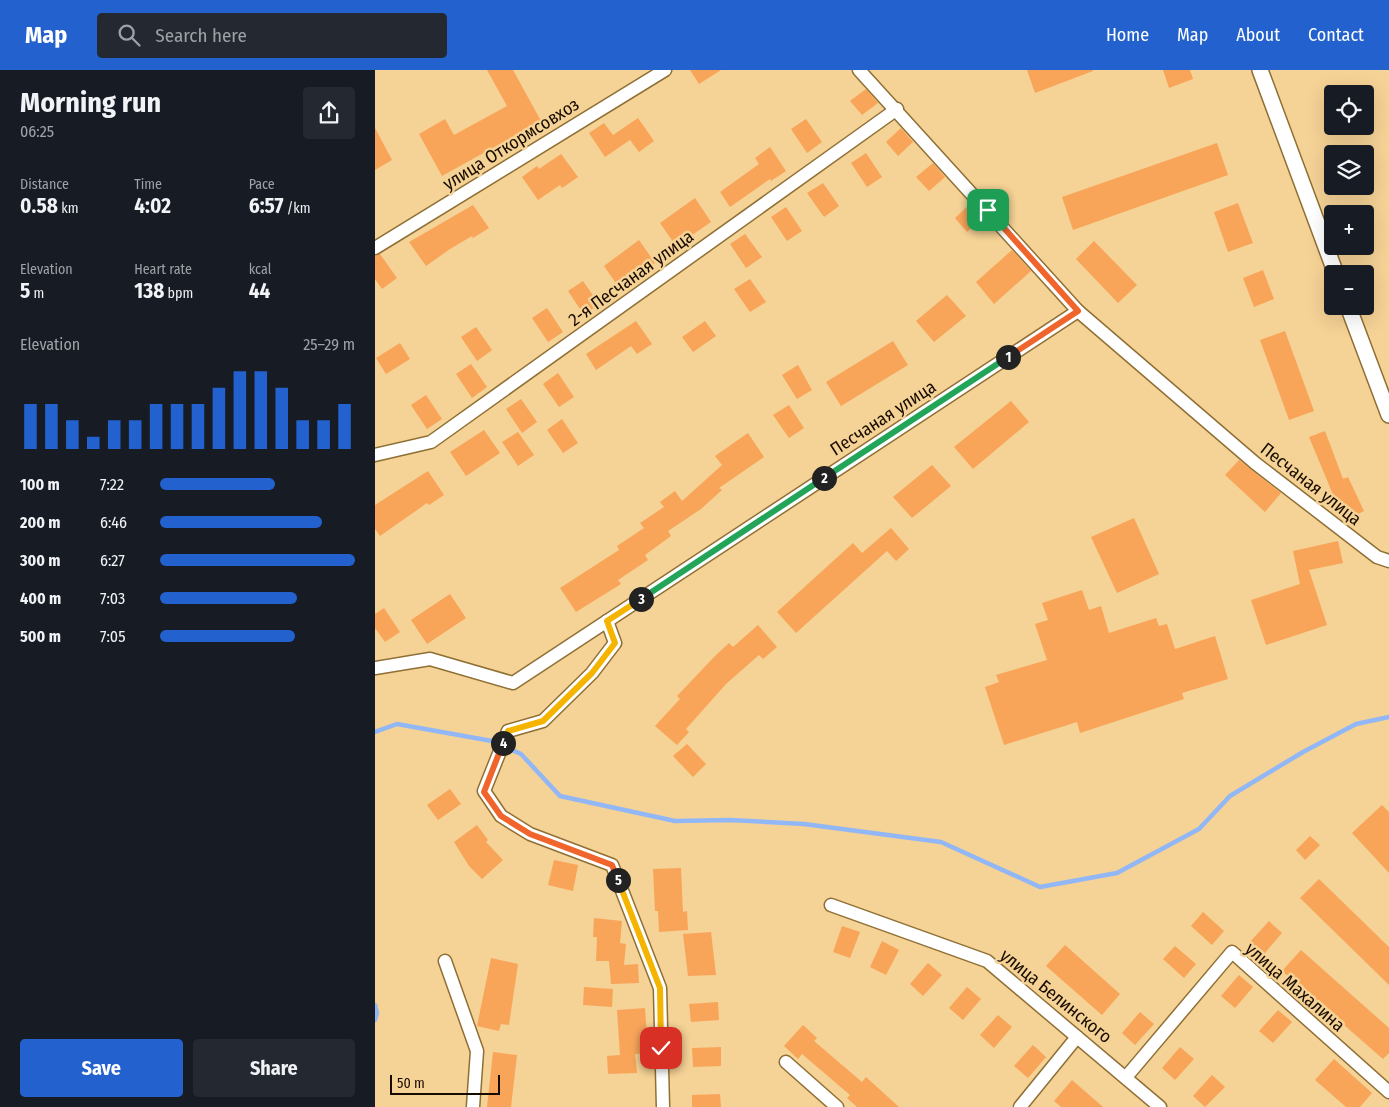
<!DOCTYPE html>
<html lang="en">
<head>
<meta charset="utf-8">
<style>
  body { margin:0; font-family:"Fira Sans Condensed",sans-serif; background:#242831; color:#f1f3f6; height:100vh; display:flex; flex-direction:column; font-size:19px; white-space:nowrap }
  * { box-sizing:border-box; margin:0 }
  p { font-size:16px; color:#9ea1a6 }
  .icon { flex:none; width:28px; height:28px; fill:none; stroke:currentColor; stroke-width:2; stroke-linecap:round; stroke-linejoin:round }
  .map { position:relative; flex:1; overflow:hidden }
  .panel { display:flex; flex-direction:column; background:#171b24; width:375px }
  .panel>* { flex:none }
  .fabs { position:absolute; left:949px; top:15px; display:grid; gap:10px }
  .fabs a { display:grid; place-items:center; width:50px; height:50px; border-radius:5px; background:#171b24; box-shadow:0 5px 20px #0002; font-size:25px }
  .scale { position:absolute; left:15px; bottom:12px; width:110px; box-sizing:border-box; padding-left:5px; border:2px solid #170b00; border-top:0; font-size:14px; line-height:18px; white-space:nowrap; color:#170b00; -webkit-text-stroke:4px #f5d295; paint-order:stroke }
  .pin { position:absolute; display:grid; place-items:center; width:42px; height:42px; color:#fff; margin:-21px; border-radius:10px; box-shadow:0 2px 8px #0006 }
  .km { position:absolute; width:25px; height:25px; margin:-12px; border-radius:50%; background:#222; color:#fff; font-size:14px; line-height:25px; text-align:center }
  .round { display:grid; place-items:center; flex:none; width:52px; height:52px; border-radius:5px; background:#242831 }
  .overview { display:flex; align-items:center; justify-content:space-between; height:85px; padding:0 20px }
  h1 { font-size:28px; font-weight:700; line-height:38px }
  .stats { display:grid; grid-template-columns:repeat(3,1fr); gap:8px; height:85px; padding:5px 20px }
  .stats div { display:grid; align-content:center }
  .stats b { font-size:21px; font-weight:700 }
  .stats small { font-size:14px; font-weight:400 }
  .stats p { font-size:14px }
  .chart { height:140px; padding:10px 20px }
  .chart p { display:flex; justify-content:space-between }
  .chart svg { width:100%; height:90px; margin-top:5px; stroke:#2362ce; stroke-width:6 }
  .primary-button { display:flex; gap:10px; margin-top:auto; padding:10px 20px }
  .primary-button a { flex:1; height:58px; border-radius:5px; background:#2362ce; color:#fff; font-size:20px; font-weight:700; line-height:58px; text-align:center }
  .primary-button a+a { background:#242831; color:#f1f3f6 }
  ul { padding:0 20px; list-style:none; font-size:16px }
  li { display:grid; grid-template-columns:80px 60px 1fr; align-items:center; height:38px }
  li i { height:12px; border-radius:6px; background:#2362ce }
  header { display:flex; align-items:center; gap:30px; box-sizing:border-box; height:70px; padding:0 25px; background:#2362ce; color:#fff }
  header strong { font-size:24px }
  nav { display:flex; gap:28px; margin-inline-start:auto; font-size:18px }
  .search { width:350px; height:45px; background:#242831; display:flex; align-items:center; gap:12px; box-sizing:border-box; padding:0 18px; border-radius:5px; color:#9ea1a6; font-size:19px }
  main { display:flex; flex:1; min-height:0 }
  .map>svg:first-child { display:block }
</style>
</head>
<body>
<header>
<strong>Map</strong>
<div class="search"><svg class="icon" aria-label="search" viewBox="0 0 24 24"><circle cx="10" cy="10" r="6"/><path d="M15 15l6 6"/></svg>Search here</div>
<nav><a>Home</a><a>Map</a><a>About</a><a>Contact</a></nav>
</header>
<main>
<section class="panel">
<div class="overview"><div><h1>Morning run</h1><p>06:25</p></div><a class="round"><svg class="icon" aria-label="share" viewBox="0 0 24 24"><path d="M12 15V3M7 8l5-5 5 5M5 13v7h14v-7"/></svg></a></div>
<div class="stats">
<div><p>Distance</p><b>0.58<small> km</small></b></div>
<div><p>Time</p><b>4:02</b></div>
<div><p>Pace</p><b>6:57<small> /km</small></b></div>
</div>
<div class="stats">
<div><p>Elevation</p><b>5<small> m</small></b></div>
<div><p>Heart rate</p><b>138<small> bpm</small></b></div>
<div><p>kcal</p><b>44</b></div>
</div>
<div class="chart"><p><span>Elevation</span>25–29 m</p>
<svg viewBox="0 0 160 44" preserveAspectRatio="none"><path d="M5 44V22M15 44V22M25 44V30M35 44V38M45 44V30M55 44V30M65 44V22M75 44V22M85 44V22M95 44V14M105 44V6M115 44V6M125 44V14M135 44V30M145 44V30M155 44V22"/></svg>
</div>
<ul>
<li><b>100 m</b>7:22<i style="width:59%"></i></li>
<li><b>200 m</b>6:46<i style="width:83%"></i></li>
<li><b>300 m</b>6:27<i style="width:100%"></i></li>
<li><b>400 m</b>7:03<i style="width:70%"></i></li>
<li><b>500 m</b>7:05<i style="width:69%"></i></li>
</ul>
<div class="primary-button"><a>Save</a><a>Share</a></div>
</section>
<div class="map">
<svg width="1014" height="1037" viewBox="0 0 1014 1037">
  <rect width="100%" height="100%" fill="#f5d295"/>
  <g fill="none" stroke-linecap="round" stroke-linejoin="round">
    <g stroke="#91b7f6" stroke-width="4.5">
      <path d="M0,662L22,654L117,671L146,684L185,726L300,751L355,750L429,754L566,772L665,817L742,803L824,759L855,726L928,682L981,654L1014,647"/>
      <path d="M0,935L2,943L0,950"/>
    </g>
  </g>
  <g fill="#f8a55a">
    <path d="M112,0H138L166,51L67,106L44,64L70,49L79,65L132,36Z"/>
    <path d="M315,0H346L324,14Z"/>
    <path d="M652,0H718V1L660,23Z"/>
    <path d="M788,0H815L818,9L794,18Z"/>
    <path d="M491,19L503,33L487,45L475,31Z"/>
    <path d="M263,48L279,71L264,82L255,70L230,87L214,63L229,53L238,65Z"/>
    <path d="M431,49L447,72L432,83L416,59Z"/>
    <path d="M0,58L17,90L0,100Z"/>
    <path d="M526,58L538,72L523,86L511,72Z"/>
    <path d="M842,73L853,105L698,160L687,127Z"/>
    <path d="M395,77L411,101L396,111L395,109L355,137L345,122L384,94L380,88Z"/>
    <path d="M491,83L507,107L492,117L476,93Z"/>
    <path d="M186,84L203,107L187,118L185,115L163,130L147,107L162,96L164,99Z"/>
    <path d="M558,93L570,107L554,121L541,107Z"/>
    <path d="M448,113L464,136L449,147L432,123Z"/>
    <path d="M320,128L336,152L301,176L285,153Z"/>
    <path d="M863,133L878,173L853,182L839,142Z"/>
    <path d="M595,134L607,148L592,162L580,148Z"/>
    <path d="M98,135L114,158L98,168L97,166L75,179L51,196L34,172Z"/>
    <path d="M411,137L427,161L412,171L396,147Z"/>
    <path d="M370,164L387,187L371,198L355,174Z"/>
    <path d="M264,170L280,193L245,219L229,196Z"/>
    <path d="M719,171L762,215L743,233L701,189Z"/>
    <path d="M637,180L656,201L619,234L601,212Z"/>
    <path d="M5,184L22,208L7,219L0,209V186Z"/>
    <path d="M888,200L899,229L879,237L868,208Z"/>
    <path d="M375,209L391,232L375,242L359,219Z"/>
    <path d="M208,211L224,234L209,245L193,221Z"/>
    <path d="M572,225L591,246L559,272L541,251Z"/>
    <path d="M172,238L188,262L173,272L157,248Z"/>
    <path d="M261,251L277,274L262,284L256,276L221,300L211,284Z"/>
    <path d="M330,251L341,266L318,282L307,267Z"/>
    <path d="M101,257L117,280L102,291L86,267Z"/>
    <path d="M910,261L939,341L914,350L885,270Z"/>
    <path d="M518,271L533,295L466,336L451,312Z"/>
    <path d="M25,273L35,289L11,304L1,288Z"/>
    <path d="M96,294L112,317L97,328L81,304Z"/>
    <path d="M423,295L437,320L422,329L407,305Z"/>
    <path d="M183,303L199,327L184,337L168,314Z"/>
    <path d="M51,325L67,349L52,359L36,335Z"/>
    <path d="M146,329L162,352L147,363L131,339Z"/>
    <path d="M636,331L654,352L598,399L579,377Z"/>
    <path d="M414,335L429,358L414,368L398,345Z"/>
    <path d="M187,349L203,373L188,383L172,360Z"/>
    <path d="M109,360L125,383L91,406L75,382Z"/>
    <path d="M950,361L968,409L973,407L989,441L977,447L972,435L964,439L934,367Z"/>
    <path d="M143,362L159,385L143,396L127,372Z"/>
    <path d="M373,363L389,387L344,418L347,420L326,439L293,461L296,466L270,485L273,490L243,510L246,514L201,542L185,518L244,480L242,476L269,458L265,453L289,437L285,432L300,421L307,431L347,395L340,386Z"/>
    <path d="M864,390L906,423L890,442L850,405Z"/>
    <path d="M557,395L576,416L537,448L518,427Z"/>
    <path d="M53,401L69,425L54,435L52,433L5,466L0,459V435Z"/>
    <path d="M759,448L784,504L742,523L716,467Z"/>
    <path d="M516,458L534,479L521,491L512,481L421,563L402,542L478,473L487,483Z"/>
    <path d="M963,471L968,493L934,500L952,555L891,575L876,530L925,514L918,481Z"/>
    <path d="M707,520L714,540L726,536L734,563L781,548L784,556L792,554L800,579L840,566L853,609L807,623L809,629L705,663L702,652L629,675L610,617L624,612L621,605L672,590L660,554L673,550L667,533Z"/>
    <path d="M75,524L91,548L52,574L36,550Z"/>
    <path d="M9,538L25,562L10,572L0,558V544Z"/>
    <path d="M383,555L402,577L388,589L384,585L351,614L311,659L314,662L302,675L280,656L305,629L302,626L340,586L354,573L358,577Z"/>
    <path d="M312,674L331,694L318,707L298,686Z"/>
    <path d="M75,719L86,734L63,750L52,735Z"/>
    <path d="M1007,735L1014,742V803L977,763Z"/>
    <path d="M102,755L113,770L111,772L128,790L107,809L94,796L79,772Z"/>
    <path d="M935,766L945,775L930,790L921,780Z"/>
    <path d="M179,790L203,795L198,821L173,815Z"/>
    <path d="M306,798L308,842L312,841L313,860L284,862L283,841H280L278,799Z"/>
    <path d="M944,809L1014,877V915L925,828Z"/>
    <path d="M828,842L849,861L837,875L816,856Z"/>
    <path d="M219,848L247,851L245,873L251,874L249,895L263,894L264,913L236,914L234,891H221L222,867H218Z"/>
    <path d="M894,851L907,863L889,884L875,872Z"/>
    <path d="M467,856L485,862L475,888L458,882Z"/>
    <path d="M336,862L341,905L313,906L308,864Z"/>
    <path d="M507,871L524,880L511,905L495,897Z"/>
    <path d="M690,875L745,924L727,945L671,896Z"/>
    <path d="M800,876L821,894L809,908L788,889Z"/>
    <path d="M926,880L1014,958V983L1008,989L907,901Z"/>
    <path d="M116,888L143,894L134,955L126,954L124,961L102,956Z"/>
    <path d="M553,893L567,905L548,926L535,914Z"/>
    <path d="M864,905L878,917L860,938L846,926Z"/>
    <path d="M209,917L238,919L237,937L208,935Z"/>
    <path d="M592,917L606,929L588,950L574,938Z"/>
    <path d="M343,932L344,950L316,952L314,934Z"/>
    <path d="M270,938L273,983L260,984L262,1003L233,1004L232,986L245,985L242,940Z"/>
    <path d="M903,940L917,952L898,973L884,961Z"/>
    <path d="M765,942L779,954L760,975L747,963Z"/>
    <path d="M623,945L637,957L619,978L605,965Z"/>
    <path d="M428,955L442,968L439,971L487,1012L491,1007L524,1037H482L472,1028L475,1025L427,984L423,989L409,976Z"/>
    <path d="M658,975L671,987L653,1008L639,996Z"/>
    <path d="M346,977V996L318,997L317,978Z"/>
    <path d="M805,977L819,989L800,1010L787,998Z"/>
    <path d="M118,982L142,985L136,1037H112Z"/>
    <path d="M959,989L997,1023L985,1037H971L940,1010Z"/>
    <path d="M837,1005L850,1017L830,1037L818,1026Z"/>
    <path d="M697,1010L728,1037H686L679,1031Z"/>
    <path d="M345,1024L346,1037H317V1025Z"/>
  </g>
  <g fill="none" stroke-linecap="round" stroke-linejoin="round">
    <g stroke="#8f6f34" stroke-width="15">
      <g id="minor">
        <path d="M0,178L290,0"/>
        <path d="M703,241L880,393L1002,487L1014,491"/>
        <path d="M0,385L56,372L522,39"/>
        <path d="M232,551L240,573L217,603L168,651L133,661L109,721L126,746L155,764L237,795L285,918L288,1037"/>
        <path d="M0,598L55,589L138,613L703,241L484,0"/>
        <path d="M456,835L612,891L785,1037"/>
        <path d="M70,891L102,981L98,1037"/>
        <path d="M411,992L462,1037"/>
        <path d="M752,1006L857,882L1014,1022"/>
        <path d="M645,1037L702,967"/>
      </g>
    </g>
    <g stroke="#8f6f34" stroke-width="18">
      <g id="tertiary">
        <path d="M885,0L961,204"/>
        <path d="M973,236L1014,345"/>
      </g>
    </g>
    <use href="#minor" stroke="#fff" stroke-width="12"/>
    <use href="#tertiary" stroke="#fff" stroke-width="15"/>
  </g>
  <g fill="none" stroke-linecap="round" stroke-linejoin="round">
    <g stroke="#fff" stroke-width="10">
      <path id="split-1" d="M613,140L703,241L633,287"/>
    </g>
    <g stroke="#fff" stroke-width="10">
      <path id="split-2" d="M449,408L633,287"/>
    </g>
    <g stroke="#fff" stroke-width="10">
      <path id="split-3" d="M266,529L449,408"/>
    </g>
    <g stroke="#fff" stroke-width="10">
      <path id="split-4" d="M128,673L133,661L168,651L217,603L240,573L232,551L266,529"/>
    </g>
    <g stroke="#fff" stroke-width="10">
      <path id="split-5" d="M128,673L109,722L126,746L155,764L237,795L243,810"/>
    </g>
    <g stroke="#fff" stroke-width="10">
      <path id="split-6" d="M243,810L285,918L286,978"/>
    </g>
    <use href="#split-1" stroke="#f0652b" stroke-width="6"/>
    <use href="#split-2" stroke="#22a559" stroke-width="6"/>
    <use href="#split-3" stroke="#22a559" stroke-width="6"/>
    <use href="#split-4" stroke="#f5b400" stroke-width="6"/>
    <use href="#split-5" stroke="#f0652b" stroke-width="6"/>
    <use href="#split-6" stroke="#f5b400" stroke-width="6"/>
  </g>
  <g text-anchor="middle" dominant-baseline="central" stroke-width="5" stroke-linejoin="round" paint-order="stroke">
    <g font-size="18" fill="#170b00" stroke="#f5d295">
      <text transform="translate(136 74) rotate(-32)">улица Откормсовхоз</text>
      <text transform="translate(256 208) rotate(-36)">2-я Песчаная улица</text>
      <text transform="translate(508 348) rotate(-33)">Песчаная улица</text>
      <text transform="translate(936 414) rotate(38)">Песчаная улица</text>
      <text transform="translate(920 917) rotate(41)">улица Махалина</text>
      <text transform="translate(681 926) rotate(39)">улица Белинского</text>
    </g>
  </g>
</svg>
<div class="fabs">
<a><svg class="icon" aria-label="locate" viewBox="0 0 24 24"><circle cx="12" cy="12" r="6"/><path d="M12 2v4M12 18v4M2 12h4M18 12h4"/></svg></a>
<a><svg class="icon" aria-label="layers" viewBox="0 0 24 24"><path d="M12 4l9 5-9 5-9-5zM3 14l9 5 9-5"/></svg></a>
<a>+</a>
<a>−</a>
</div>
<div class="scale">50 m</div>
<div class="pin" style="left:613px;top:140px;background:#1e9e55"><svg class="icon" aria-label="arrive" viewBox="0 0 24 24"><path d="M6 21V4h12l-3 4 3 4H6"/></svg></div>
<div class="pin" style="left:286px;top:978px;background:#d93025"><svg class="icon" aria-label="check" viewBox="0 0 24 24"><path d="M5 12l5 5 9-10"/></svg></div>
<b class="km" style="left:633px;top:287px">1</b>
<b class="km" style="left:449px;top:408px">2</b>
<b class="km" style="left:266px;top:529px">3</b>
<b class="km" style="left:128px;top:673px">4</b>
<b class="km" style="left:243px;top:810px">5</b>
</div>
</main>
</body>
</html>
